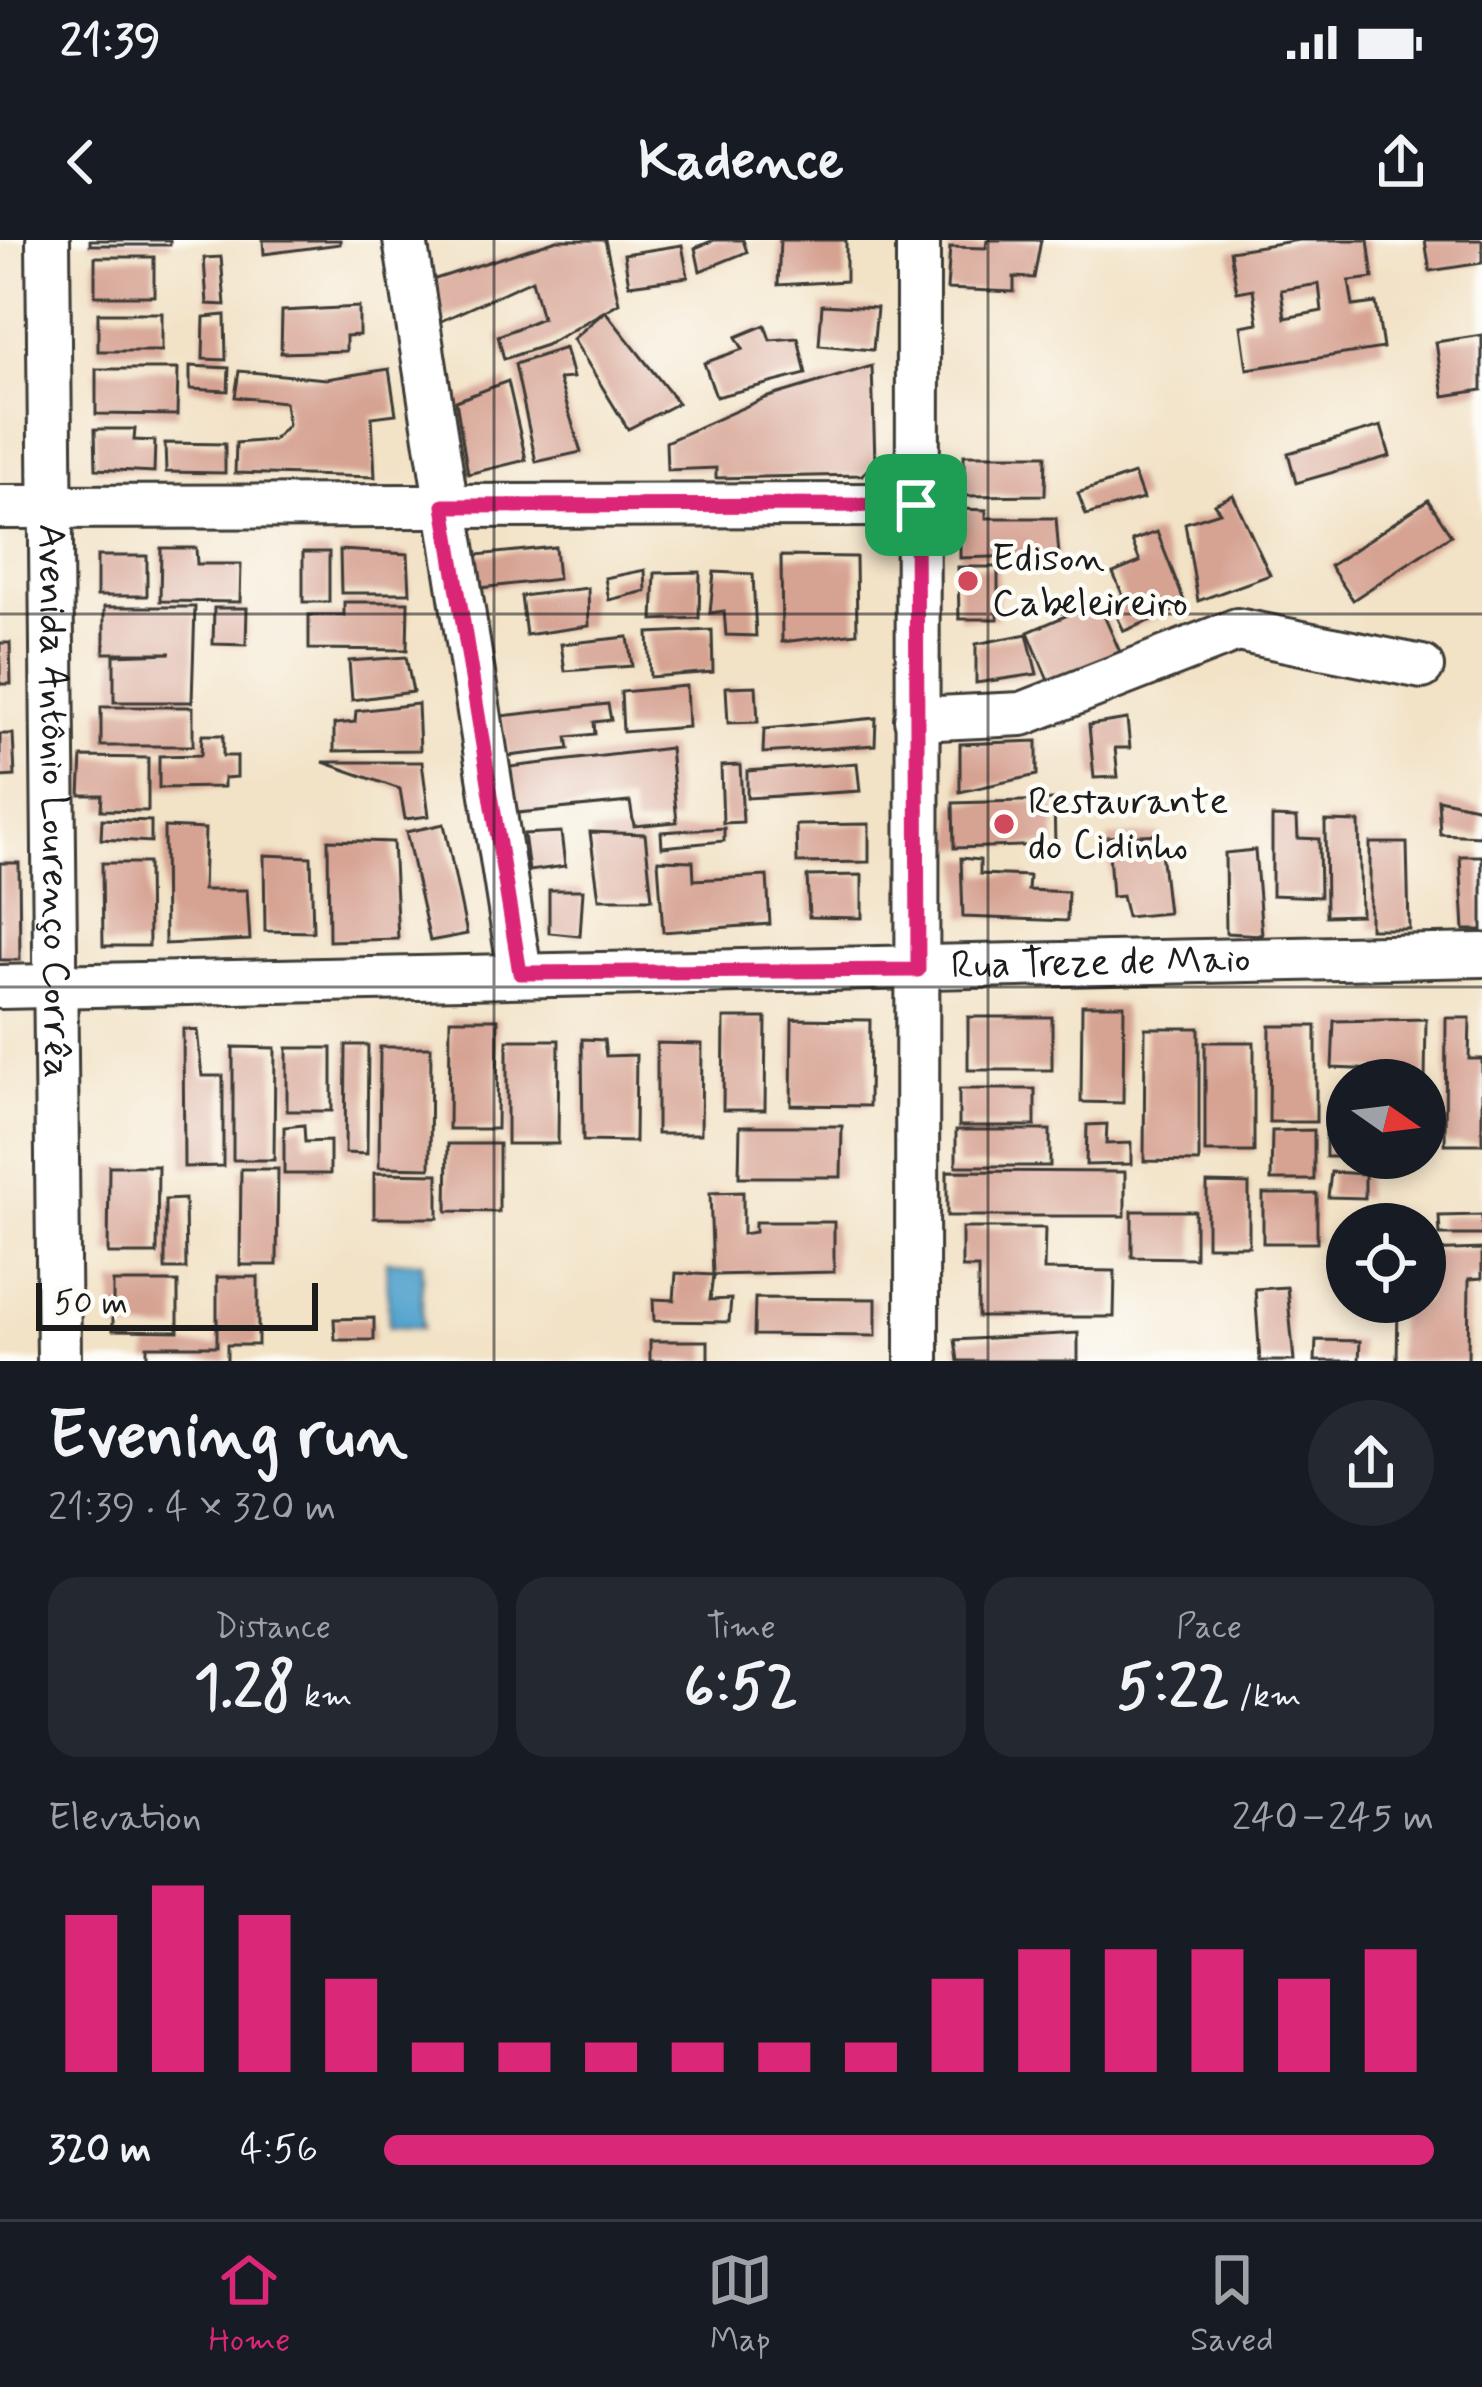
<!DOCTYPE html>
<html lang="en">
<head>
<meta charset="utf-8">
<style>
  body { margin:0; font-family:Mynerve,sans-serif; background:#242831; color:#f1f3f6; height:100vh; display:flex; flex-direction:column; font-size:45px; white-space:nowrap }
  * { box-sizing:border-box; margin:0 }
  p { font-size:39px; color:#9ea1a6 }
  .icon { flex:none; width:66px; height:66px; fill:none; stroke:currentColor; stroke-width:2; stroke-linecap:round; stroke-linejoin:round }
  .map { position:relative; height:1121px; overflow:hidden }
  .drawer { display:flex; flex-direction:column; background:#171b24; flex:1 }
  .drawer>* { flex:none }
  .needle { width:78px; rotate:104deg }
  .controls { position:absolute; left:1326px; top:819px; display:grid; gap:24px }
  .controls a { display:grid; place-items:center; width:120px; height:120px; border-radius:50%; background:#171b24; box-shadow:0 6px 18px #0003; font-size:60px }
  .scale { position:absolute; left:36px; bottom:30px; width:282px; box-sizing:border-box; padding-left:12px; border:6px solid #1c1c1c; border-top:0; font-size:33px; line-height:42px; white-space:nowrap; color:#1c1c1c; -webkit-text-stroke:9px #fdfcf7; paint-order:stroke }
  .pin { position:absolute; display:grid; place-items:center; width:102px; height:102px; color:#fff; margin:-51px; border-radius:24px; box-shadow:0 6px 18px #0006 }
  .round { display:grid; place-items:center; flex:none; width:126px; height:126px; border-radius:63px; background:#242831 }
  .head { display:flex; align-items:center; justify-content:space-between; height:204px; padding:0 48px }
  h1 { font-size:66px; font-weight:700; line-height:90px }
  .stats { display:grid; grid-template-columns:repeat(3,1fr); gap:18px; height:204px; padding:12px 48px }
  .stats div { display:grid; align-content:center; border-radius:30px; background:#242831; text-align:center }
  .stats b { font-size:60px; font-weight:700 }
  .stats small { font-size:33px; font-weight:400 }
  .stats p { font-size:33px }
  .chart { height:336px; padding:24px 48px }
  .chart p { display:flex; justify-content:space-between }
  .chart svg { width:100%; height:216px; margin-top:12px; stroke:#db2777; stroke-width:6 }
  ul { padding:0 48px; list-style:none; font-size:39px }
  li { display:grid; grid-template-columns:192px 144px 1fr; align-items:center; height:90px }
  li i { height:30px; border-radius:15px; background:#db2777 }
  .status { display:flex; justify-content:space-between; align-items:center; height:84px; padding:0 60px; background:#171b24; direction:ltr }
  .status svg { height:33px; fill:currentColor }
  header { display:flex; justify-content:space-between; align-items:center; height:156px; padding:0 48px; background:#171b24; font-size:54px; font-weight:700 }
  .menu { display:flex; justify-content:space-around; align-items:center; height:168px; border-top:3px solid #363941; background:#171b24; font-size:33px; color:#9ea1a6 }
  .menu a { display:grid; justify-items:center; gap:6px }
  .menu .current { color:#db2777 }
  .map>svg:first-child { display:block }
</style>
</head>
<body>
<div class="status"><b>21:39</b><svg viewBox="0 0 49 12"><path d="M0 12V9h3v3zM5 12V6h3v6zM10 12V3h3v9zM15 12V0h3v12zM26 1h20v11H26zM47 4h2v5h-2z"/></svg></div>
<header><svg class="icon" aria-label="back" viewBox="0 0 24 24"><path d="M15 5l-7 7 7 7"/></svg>Kadence<svg class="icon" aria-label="share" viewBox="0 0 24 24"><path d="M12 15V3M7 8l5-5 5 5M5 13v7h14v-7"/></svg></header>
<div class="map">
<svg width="1482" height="1121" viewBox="0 0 1482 1121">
  <rect width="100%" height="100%" fill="#fdfcf7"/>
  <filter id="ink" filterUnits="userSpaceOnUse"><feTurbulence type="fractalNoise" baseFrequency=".00833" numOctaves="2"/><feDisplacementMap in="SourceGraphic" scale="24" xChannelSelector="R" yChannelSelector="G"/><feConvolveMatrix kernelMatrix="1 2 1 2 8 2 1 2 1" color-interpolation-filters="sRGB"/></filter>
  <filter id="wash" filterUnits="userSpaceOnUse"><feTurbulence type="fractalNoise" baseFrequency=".004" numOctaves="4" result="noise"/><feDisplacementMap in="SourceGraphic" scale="48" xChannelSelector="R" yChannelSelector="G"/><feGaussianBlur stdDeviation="2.7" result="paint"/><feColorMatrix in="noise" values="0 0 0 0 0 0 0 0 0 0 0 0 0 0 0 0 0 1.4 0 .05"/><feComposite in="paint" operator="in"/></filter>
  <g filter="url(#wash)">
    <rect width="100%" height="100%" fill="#f2e2c6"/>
    <path fill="#53a3cd" stroke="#386074" stroke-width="3" d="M386,1021L422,1022V1088L389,1087Z"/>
    <g id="blocks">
      <g fill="#d6a292" fill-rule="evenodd">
        <rect x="90" y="0" width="80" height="5"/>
        <path d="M263,0H340V4L264,14Z"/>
        <path d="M557,0H605L619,63L605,71L678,163L628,189L573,99L605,71L546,105L504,119L498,96L542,78L532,40L441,81L429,41Z"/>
        <path d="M714,0H743L747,12L700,31L695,8Z"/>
        <path d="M780,0H846V41L778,45Z"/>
        <path d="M987,0H1041L1034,38L1014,37V52L947,49L950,7L986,8Z"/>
        <path d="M1299,0H1368L1373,38L1349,41L1353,66L1376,63L1383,108L1247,129L1241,86L1258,83L1253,49L1237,52L1230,11ZM1319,44L1322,71L1285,78L1281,50Z"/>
        <path d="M1425,0H1482V23L1430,31Z"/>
        <path d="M682,5L688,37L629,45L624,14Z"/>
        <rect x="95" y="17" width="59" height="39"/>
        <path d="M221,17L225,65L207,64L204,18Z"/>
        <path d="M822,65L877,68L873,110L819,105Z"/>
        <path d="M359,67V95L346,96V111L281,113L282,71Z"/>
        <rect x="98" y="73" width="64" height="38"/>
        <path d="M225,75L226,120L203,119L204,77Z"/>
        <path d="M765,85L770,100L798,98L806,134L716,157L704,123L743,109L736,97Z"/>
        <path d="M1482,95V150L1444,156L1436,102Z"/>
        <path d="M565,108L573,138L559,139L581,212L536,222L515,124Z"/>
        <path d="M190,126L229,128L228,151L190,149Z"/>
        <path d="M872,126L875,222L862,235L716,238V228L667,230L666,202L765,158Z"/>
        <path d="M96,129H178L177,175L96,174Z"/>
        <path d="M389,129L396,174L372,177L375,237L235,233L236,203L273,200L288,185L285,162L235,157L239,131L326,139Z"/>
        <path d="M508,141L526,220L468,234L456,161Z"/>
        <path d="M1381,186L1390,216L1296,243L1288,213Z"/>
        <path d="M95,189H135L134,200L155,201L154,232L96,229Z"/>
        <path d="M165,203L225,204V233L166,232Z"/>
        <path d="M964,215H1046L1045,255L964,256Z"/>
        <path d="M1134,234L1143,259L1086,275L1078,253Z"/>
        <path d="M1233,255L1270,335L1198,361L1185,283L1220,272L1214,264Z"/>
        <path d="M1428,260L1451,295L1353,360L1330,326Z"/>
        <path d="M960,269L986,270V278H1056L1059,315L960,318Z"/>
        <path d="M1157,292L1186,366L1124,391L1110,362L1124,358L1113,333L1140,322L1132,301Z"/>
        <path d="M555,307L558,339L480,348L477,315Z"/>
        <path d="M161,308H196L197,324H241L240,362L160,361Z"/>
        <path d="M340,310L408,314L410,353H341Z"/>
        <rect x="303" y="312" width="26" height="50"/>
        <rect x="97" y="316" width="50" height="40"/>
        <path d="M781,316L856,317L857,393L782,402Z"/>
        <path d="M958,327H998V379H959Z"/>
        <path d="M645,330L646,351L609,360L605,338Z"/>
        <path d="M700,332L699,378L653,380L655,333Z"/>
        <path d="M714,332L753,334L756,396L726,395L724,371L710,373Z"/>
        <path d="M588,348L589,386L526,395L521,356Z"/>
        <path d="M344,362H408L407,410L309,409V375H344Z"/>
        <path d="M1098,362L1120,412L1049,443L1028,392Z"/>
        <path d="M104,367H195L192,462H114V415L171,413H104Z"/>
        <path d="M214,368H247L246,405L213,404Z"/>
        <path d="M712,390L713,432L650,437L648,393Z"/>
        <path d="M1027,394L1037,434L976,443V404Z"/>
        <path d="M628,397L632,426L565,431L561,404Z"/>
        <path d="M0,403H10L11,444H0Z"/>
        <path d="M406,417L413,452L352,460L349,421Z"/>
        <path d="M686,446L688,487L623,492L621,452Z"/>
        <path d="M756,446L758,482L728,483L726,447Z"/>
        <path d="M418,464L420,510L334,511V484L355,482L356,471Z"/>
        <path d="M608,464L611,480L594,482L595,494L567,497L569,509L508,516L501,476Z"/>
        <rect x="101" y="467" width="92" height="39"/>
        <path d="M876,478L875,505L763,513L764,489Z"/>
        <path d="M1127,479L1130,508H1115L1118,537L1094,538L1089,485Z"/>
        <path d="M0,494H13L15,536L0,537Z"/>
        <path d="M202,495H223V516H237V537L224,538V547L159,548V516L201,515Z"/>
        <path d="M1037,501V535L960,552V504Z"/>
        <path d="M670,508L677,582L634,586L630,562L517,573L510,527Z"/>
        <path d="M82,517L148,518V571L101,570L102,555H80Z"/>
        <path d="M323,522H422L429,576L405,579L400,549Z"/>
        <path d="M857,523L860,551L747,558V531Z"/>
        <path d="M740,525L743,582L723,583L721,526Z"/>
        <path d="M1438,559L1481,568L1480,596L1440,594Z"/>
        <path d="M1054,560L1055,605L954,608L953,563Z"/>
        <path d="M1272,577L1297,578L1298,598L1319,599L1320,657L1272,655Z"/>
        <path d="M102,579L151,581V602L101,599Z"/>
        <path d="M1325,581L1359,582L1361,675L1326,676Z"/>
        <path d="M444,584L467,694L430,701L406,592Z"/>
        <path d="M869,584V622L797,623L796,585Z"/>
        <path d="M164,587L205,589L203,650H247L250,700L165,704Z"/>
        <path d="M724,588V601L662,607L661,592Z"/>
        <path d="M561,592L565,626L529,631L524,594Z"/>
        <path d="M590,592L645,594L652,659H599Z"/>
        <path d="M1159,594L1168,673L1127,677L1122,656L1112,657L1108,597Z"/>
        <path d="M328,600L393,602L398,699L329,701Z"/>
        <path d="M1370,603H1407L1409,689H1370Z"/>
        <path d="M1255,610L1262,695L1226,693L1225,613Z"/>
        <path d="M264,615L311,617L313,692L265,691Z"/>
        <path d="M1460,616H1482V690H1464Z"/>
        <path d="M961,618L980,620V634L1029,636L1028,650L1068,652L1067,681L963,677Z"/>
        <path d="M658,620L693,621L694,640L767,636L770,684L663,692Z"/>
        <path d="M0,623H19L20,720H0Z"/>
        <path d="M102,623H148L149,706H103Z"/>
        <path d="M862,635V678L809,677L807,636Z"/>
        <path d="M549,650H583L580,696L549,693Z"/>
        <path d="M1082,765H1124L1123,863L1081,862Z"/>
        <rect x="968" y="777" width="84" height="53"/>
        <path d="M724,778H766L765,870H723Z"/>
        <path d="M1446,778H1470L1469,819H1482V904H1445Z"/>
        <path d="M450,779H498L497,889H449Z"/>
        <path d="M792,779L870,780L869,866L791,865Z"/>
        <path d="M1426,779L1425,840H1378L1379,830L1332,828L1334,781Z"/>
        <path d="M1270,786H1316V882H1269Z"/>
        <path d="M1145,788H1199V922L1144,921Z"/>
        <path d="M183,789L197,790L202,836H223V926L184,927Z"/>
        <path d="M582,799L604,800L606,816L636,815L635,902L583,901Z"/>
        <path d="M507,800H559L558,904H507Z"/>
        <rect x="1205" y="802" width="49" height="110"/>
        <path d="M657,803L702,804L701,894H657Z"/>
        <path d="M346,805H368L367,914L345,913Z"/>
        <path d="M233,807L275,808L274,920H233Z"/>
        <path d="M380,807H431L430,928L379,927Z"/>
        <rect x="287" y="808" width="45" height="63"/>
        <rect x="959" y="849" width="76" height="37"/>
        <path d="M1425,865H1437L1436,899L1425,898Z"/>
        <path d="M1107,884L1106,904L1131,903V924L1086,925L1087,885Z"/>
        <path d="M304,885L305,902L330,901V934H284V887Z"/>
        <path d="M740,886H842L841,937H739Z"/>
        <rect x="956" y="890" width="94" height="36"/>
        <path d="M1314,890V940H1271L1272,891Z"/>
        <path d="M1347,894V917H1326V895Z"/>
        <path d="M448,904H499V972L447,971Z"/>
        <path d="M109,926H158L157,1014H108Z"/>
        <path d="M241,929H278L277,1025H240Z"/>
        <path d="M947,931L1125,932V976H947Z"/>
        <path d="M1331,932L1365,934V958L1328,957Z"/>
        <path d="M374,933L438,934V978H374Z"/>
        <path d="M1207,943L1249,944V1006H1207Z"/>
        <path d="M743,952V994L755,992V982H834V1032L713,1035L710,1060L731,1059L729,1082L654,1081L653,1059L674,1060L676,1033L713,1035L710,953Z"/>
        <rect x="1263" y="954" width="54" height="49"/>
        <path d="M185,959L186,1029H165V960Z"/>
        <path d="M1132,971H1195V1018L1132,1017Z"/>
        <path d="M1482,975V995H1440L1439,976Z"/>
        <path d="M962,988H1045L1044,1030L1115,1031L1114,1077H978V1028H962Z"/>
        <path d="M1482,1009V1038L1469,1039L1468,1121H1397L1398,1067L1367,1068V1062H1425V1011Z"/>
        <path d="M217,1037H258V1105H227V1121H147V1106H217Z"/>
        <path d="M113,1042H178V1091L113,1090Z"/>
        <path d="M1287,1047L1294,1121H1260L1255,1049Z"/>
        <path d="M755,1058L876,1059V1096L754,1095Z"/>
        <path d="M374,1078V1100H335L334,1079Z"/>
        <path d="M1078,1093V1121H958L955,1100Z"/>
        <path d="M1316,1100L1360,1101L1359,1121H1315Z"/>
        <rect x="650" y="1101" width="58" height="20"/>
      </g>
    </g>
  </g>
  <g filter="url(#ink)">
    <use href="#blocks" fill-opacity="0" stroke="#3c3a36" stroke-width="3"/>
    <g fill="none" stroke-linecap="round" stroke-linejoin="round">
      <g stroke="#3c3a36" stroke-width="48">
        <g id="minor">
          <path id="s1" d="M48,0L59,1121"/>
          <path d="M405,0L520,733"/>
          <path d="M0,267L917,265"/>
          <path d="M916,479L1022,474L1237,390L1422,427"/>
          <path id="s2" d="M0,747L1482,715"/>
          <path d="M917,1121L918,0"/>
        </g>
      </g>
      <use href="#minor" stroke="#fff" stroke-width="42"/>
    </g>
  </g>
  <g fill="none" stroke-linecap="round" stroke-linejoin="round" filter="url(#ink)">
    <g stroke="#fff" stroke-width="24">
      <path id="route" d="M916,265L918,730L520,733L444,266Z"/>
    </g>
    <use href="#route" stroke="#db2777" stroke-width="15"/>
  </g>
  <path fill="none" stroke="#1c1c1c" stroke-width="3" stroke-opacity="0.55" d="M494,0V1121M988,0V1121M0,374H1482M0,747H1482"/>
  <g fill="#d1495b" stroke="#fdfcf7" stroke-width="4.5">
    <circle cx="968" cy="341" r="12"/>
    <circle cx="1004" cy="584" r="12"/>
  </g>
  <g text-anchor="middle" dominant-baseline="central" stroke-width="9" stroke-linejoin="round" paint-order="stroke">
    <g font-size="39" fill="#1c1c1c" stroke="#fdfcf7" text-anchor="start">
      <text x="992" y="319">Edison<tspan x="992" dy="45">Cabeleireiro</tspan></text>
      <text x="1028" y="562">Restaurante<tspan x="1028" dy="45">do Cidinho</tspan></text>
    </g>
    <g font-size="39" fill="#1c1c1c" stroke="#fdfcf7">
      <text stroke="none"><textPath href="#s1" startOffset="561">Avenida Antônio Lourenço Corrêa</textPath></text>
      <text stroke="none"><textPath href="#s2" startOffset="1101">Rua Treze de Maio</textPath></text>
    </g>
  </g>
</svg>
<div class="controls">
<a><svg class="needle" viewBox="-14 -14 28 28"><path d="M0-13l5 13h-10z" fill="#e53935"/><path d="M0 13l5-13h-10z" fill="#9ea1a6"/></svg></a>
<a><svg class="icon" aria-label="locate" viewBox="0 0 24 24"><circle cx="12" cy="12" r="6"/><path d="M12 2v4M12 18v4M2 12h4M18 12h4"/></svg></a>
</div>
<div class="scale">50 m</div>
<div class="pin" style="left:916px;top:265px;background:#1e9e55"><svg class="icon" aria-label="arrive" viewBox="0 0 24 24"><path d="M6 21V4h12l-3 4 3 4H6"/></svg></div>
</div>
<section class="drawer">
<div class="head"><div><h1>Evening run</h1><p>21:39 · 4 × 320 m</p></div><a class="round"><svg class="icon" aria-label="share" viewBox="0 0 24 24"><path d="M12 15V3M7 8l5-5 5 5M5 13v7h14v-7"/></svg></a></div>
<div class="stats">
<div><p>Distance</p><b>1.28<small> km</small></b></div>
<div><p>Time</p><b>6:52</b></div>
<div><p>Pace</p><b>5:22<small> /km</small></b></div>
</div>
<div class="chart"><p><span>Elevation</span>240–245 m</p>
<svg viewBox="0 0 160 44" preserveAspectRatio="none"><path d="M5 44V12M15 44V6M25 44V12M35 44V25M45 44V38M55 44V38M65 44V38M75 44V38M85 44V38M95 44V38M105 44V25M115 44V19M125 44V19M135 44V19M145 44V25M155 44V19"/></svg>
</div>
<ul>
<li><b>320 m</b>4:56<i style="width:100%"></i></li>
</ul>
</section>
<nav class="menu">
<a class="current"><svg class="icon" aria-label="home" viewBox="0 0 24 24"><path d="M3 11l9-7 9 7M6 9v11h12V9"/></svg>Home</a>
<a><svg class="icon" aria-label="map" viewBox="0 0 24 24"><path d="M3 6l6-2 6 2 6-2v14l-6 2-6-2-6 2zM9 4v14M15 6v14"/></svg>Map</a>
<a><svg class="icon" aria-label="saved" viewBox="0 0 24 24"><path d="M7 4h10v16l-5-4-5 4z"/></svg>Saved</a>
</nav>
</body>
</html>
